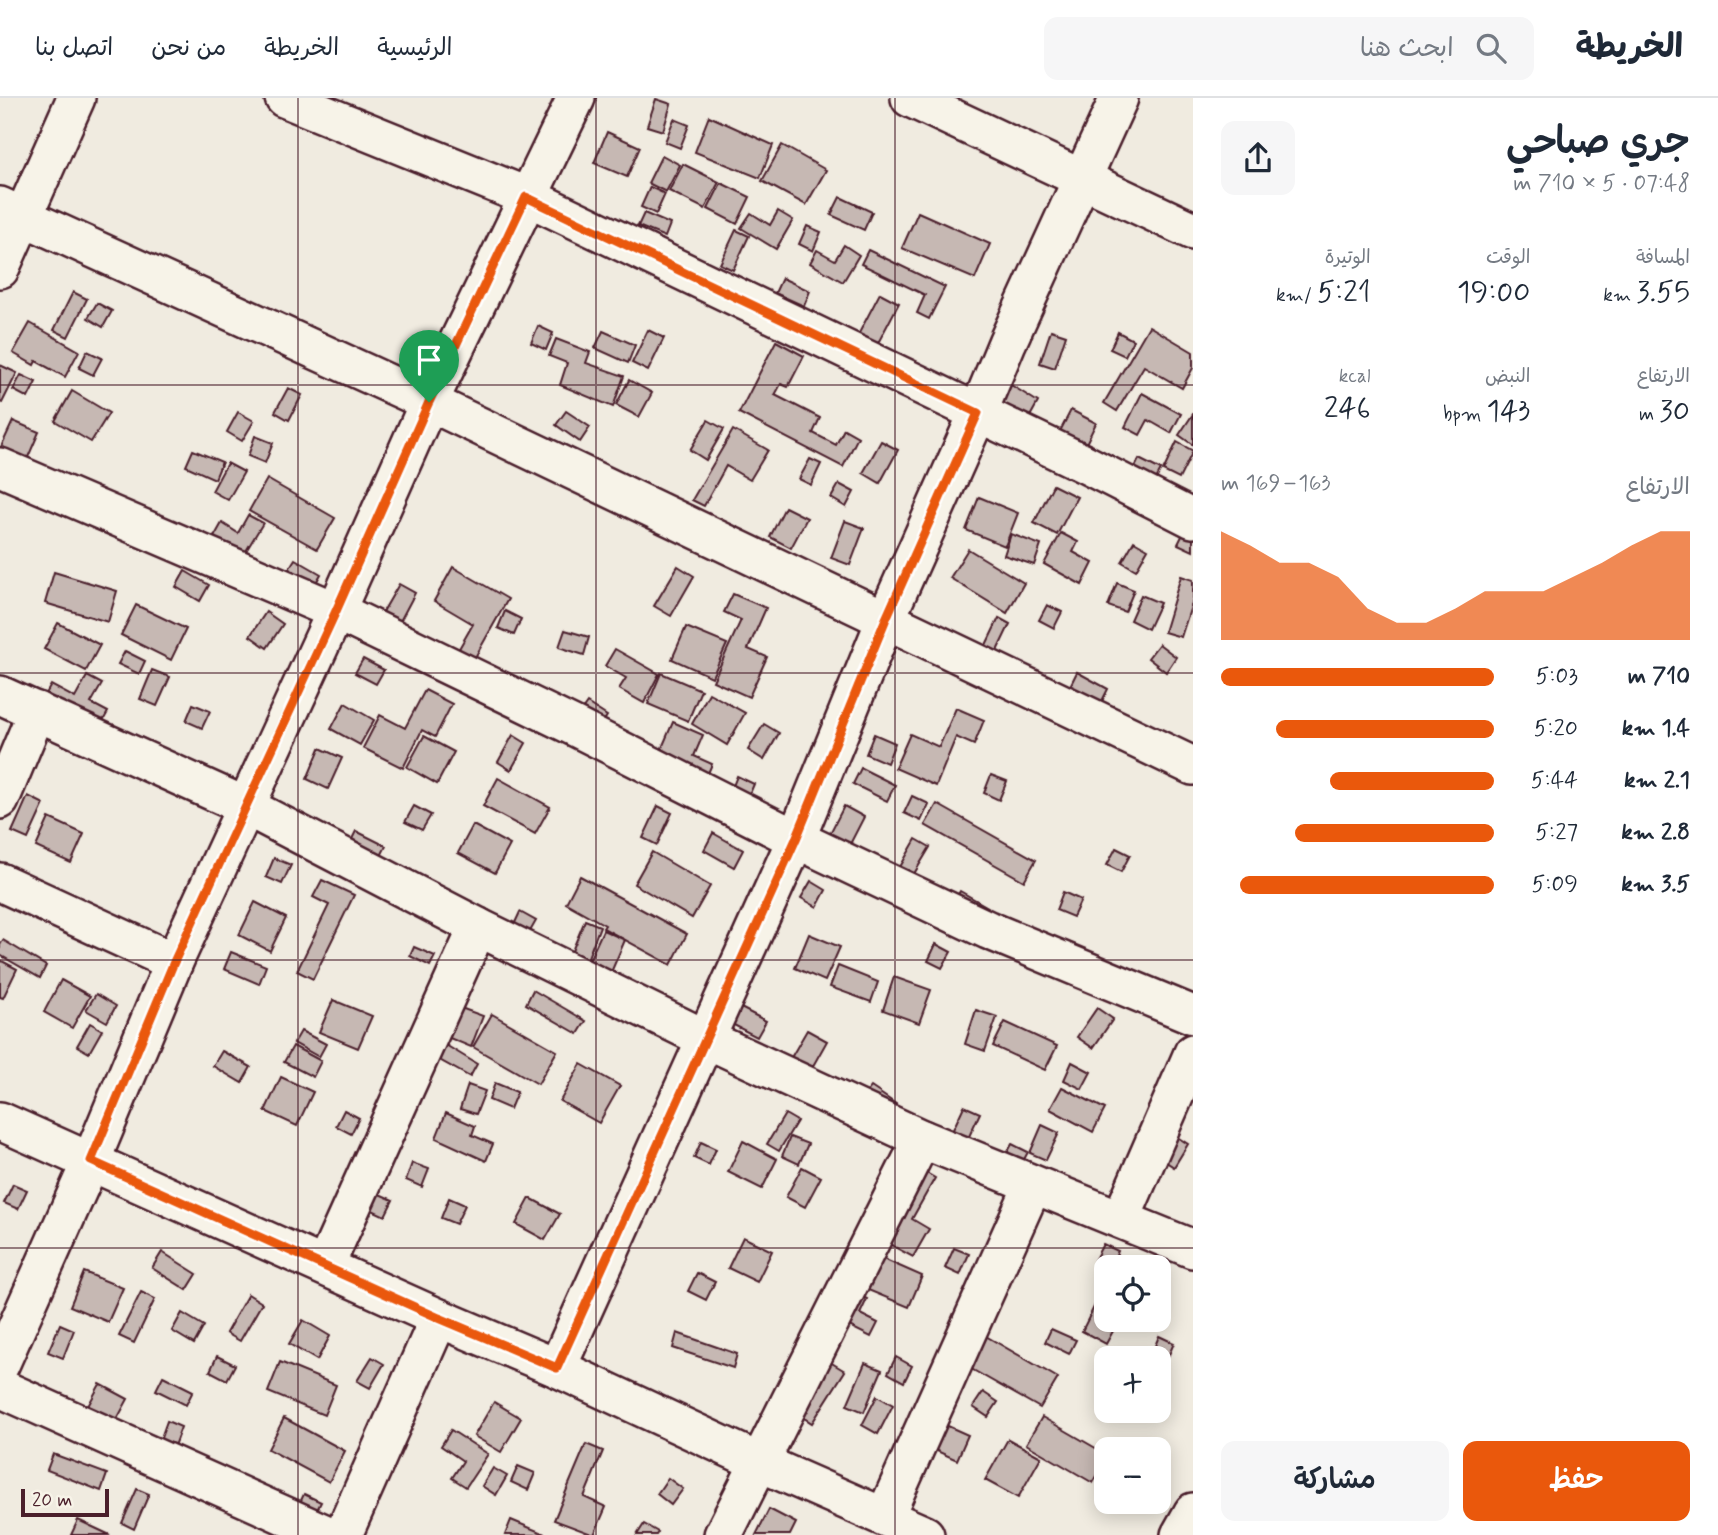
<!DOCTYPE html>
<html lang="ar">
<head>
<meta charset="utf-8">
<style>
  body { margin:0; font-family:Mynerve,"Playpen Sans Arabic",sans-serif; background:#f6f6f7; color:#1f2937; direction:rtl; height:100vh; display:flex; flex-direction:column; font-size:26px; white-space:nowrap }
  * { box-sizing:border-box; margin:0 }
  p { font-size:23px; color:#747a83 }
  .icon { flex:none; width:38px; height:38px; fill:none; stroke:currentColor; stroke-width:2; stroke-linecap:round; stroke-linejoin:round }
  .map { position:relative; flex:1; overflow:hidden; direction:ltr }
  .drawer { display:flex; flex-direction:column; background:#fff; width:525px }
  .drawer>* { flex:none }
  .fabs { position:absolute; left:1094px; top:1157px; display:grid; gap:14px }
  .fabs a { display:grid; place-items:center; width:77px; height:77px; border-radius:14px; background:#fff; box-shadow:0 4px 18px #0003; font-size:35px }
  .scale { position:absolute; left:21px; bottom:18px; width:88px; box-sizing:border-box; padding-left:7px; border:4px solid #4a1f2b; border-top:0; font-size:19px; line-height:24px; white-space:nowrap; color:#4a1f2b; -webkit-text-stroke:5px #f7f3e8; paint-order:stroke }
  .pin { position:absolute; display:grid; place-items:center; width:60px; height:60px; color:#fff; margin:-72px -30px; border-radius:50% 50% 50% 0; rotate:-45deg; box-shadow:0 0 7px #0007 }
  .pin .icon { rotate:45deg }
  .round { display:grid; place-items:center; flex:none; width:74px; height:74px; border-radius:14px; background:#f6f6f7 }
  .headline { display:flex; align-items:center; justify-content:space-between; height:119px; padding:0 28px }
  h1 { font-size:38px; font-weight:600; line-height:52px }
  .stats { display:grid; grid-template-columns:repeat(3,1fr); gap:10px; height:119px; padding:7px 28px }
  .stats div { display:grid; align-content:center }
  .stats b { font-size:30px; font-weight:600 }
  .stats small { font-size:19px; font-weight:400 }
  .stats p { font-size:19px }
  .chart { height:196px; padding:14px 28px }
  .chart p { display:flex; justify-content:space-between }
  .chart svg { width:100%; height:126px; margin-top:7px; fill:#ea580c; opacity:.7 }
  .primary-button { display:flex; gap:14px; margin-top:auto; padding:14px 28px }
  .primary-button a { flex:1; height:80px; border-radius:14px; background:#ea580c; color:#fff; font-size:28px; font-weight:600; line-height:80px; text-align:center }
  .primary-button a+a { background:#f6f6f7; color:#1f2937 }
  ul { padding:0 28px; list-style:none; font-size:23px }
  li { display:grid; grid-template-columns:112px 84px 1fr; align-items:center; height:52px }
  li i { height:18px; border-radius:9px; background:#ea580c }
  header { display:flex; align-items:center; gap:42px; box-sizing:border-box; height:98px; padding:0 35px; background:#fff; border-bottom:2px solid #e0e1e3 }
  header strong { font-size:33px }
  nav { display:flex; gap:38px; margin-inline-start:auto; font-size:24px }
  .search { width:490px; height:63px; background:#f6f6f7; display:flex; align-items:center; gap:18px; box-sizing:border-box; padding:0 24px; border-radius:14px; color:#747a83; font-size:26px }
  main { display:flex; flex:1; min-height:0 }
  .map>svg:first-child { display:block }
</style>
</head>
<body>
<header>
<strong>الخريطة</strong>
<div class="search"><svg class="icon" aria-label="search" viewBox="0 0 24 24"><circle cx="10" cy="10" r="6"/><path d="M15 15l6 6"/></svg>ابحث هنا</div>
<nav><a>الرئيسية</a><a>الخريطة</a><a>من نحن</a><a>اتصل بنا</a></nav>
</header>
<main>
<section class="drawer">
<div class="headline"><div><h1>جري صباحي</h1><p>07:48 · 5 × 710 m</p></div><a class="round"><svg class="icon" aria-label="share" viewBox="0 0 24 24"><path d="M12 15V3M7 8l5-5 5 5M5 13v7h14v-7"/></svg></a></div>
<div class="stats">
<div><p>المسافة</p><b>3.55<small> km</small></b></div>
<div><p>الوقت</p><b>19:00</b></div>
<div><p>الوتيرة</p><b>5:21<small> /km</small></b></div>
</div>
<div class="stats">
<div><p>الارتفاع</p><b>30<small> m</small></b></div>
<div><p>النبض</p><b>143<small> bpm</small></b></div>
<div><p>kcal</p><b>246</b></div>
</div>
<div class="chart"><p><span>الارتفاع</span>163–169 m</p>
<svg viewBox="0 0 160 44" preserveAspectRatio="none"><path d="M0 44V6L10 11L20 17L30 17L40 22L50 33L60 38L70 38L80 33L90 27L100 27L110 27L120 22L130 17L140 11L150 6L160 6V44z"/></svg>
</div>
<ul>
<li><b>710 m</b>5:03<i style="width:100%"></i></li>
<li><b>1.4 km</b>5:20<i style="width:80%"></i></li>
<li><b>2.1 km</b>5:44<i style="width:60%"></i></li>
<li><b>2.8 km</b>5:27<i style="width:73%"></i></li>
<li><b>3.5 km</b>5:09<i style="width:93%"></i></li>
</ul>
<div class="primary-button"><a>حفظ</a><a>مشاركة</a></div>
</section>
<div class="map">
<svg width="1193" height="1437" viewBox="0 0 1193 1437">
  <rect width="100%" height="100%" fill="#f0ebe0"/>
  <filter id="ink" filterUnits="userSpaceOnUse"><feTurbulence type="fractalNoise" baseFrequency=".0143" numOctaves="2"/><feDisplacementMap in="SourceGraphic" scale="14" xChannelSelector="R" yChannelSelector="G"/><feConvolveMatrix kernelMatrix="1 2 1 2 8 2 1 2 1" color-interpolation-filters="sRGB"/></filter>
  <g filter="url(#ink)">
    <g fill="#c6b8b3" stroke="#4a1f2b" stroke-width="2">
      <path d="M656,1L671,6L663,33L647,28Z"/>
      <path d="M709,18L773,47L760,80L695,54Z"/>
      <path d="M674,21L689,27L680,50L665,44Z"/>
      <path d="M607,34L640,49L627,79L594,65Z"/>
      <path d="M782,47L826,72L806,107L762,83Z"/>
      <path d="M662,57L680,67L666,94L648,85Z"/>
      <path d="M683,66L719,84L705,111L669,93Z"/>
      <path d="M721,85L750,99L737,126L708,111Z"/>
      <path d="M650,89L665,96L656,116L641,109Z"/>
      <path d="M840,99L872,114L864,132L831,117Z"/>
      <path d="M778,113L793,122L776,151L741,130L751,115L770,127Z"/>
      <path d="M918,114L990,146L975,181L902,150Z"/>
      <path d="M644,115L670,126L665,139L638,128Z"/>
      <path d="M807,128L821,134L813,153L799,146Z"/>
      <path d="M736,132L749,138L733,172L720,166Z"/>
      <path d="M844,147L859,157L843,184L810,165L817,152L835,162Z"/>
      <path d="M868,152L945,189L929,221L917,215L925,197L861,166Z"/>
      <path d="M782,180L810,193L804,208L775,195Z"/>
      <path d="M73,194L87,201L68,239L54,232Z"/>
      <path d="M880,195L899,205L877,247L858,237Z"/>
      <path d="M97,205L112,213L103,229L88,220Z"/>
      <path d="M30,225L79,253L65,279L36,263L34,267L13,255Z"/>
      <path d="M538,228L553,235L546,252L531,245Z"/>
      <path d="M1149,228L1193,254V270L1182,290L1144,268L1117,313L1104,305Z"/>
      <path d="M648,232L664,240L648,273L632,265Z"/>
      <path d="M1051,232L1066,237L1055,270L1040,265Z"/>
      <path d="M603,233L635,247L628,265L595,250Z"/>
      <path d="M1118,234L1133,242L1125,258L1110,251Z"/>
      <path d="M556,241L590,254L586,265L624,278L613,309L560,287L567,265L549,258Z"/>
      <path d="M776,243L804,258L788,289L781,286L775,297L820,320L813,335L836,347L844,331L858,339L843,369L739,315Z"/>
      <path d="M87,253L102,260L93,277L79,270Z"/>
      <path d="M0,267L17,275L2,305L0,304Z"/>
      <path d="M21,277L36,284L28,300L13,292Z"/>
      <path d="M629,282L652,295L639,319L616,307Z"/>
      <path d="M1011,287L1038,304L1022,333L994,318Z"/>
      <path d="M288,290L302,297L289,322L275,314Z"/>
      <path d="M72,293L109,315L91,344L55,323Z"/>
      <path d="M1142,295L1181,316L1171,335L1148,322L1140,337L1125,329Z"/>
      <path d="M1071,312L1096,325L1082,354L1056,341Z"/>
      <path d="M566,313L590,329L580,344L556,327Z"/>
      <path d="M238,314L254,323L242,343L227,334Z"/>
      <path d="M1193,316V347L1179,337Z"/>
      <path d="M708,322L724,331L706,362L690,352Z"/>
      <path d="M13,323L39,334L26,364L0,351Z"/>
      <path d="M733,332L768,352L750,382L726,368L704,408L692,402Z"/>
      <path d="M255,338L273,345L265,365L248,358Z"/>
      <path d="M881,343L898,352L880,385L863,375Z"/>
      <path d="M1177,344L1193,353L1179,381L1163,373Z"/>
      <path d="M193,352L222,364L215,381L186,368Z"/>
      <path d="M810,361L821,366L811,387L799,381Z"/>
      <path d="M1139,361L1161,372L1153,387L1132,376Z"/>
      <path d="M227,365L244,374L228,402L212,393Z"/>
      <path d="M267,381L335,420L317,451L249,413Z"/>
      <path d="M839,386L854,394L846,409L831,400Z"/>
      <path d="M1053,387L1077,399L1057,437L1034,425Z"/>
      <path d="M979,399L1018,415L1005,448L966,432Z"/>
      <path d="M785,409L807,420L791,450L770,439Z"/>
      <path d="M248,417L263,425L243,458L213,441L222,425L238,435Z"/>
      <path d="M845,423L864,430L850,467L831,460Z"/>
      <path d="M1184,434L1193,438V453L1178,446Z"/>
      <path d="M1061,435L1078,444L1073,454L1093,465L1082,487L1044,466Z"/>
      <path d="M1011,436L1041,447L1034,467L1004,457Z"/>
      <path d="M1134,443L1148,451L1136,472L1122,464Z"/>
      <path d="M968,451L1024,485L1007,515L950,480Z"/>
      <path d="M295,461L321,476L311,493L285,477Z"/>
      <path d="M678,468L694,478L671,518L654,508Z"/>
      <path d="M453,469L508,501L469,570L453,561L473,526L434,503Z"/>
      <path d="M185,473L209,487L200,503L176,489Z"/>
      <path d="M54,474L117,493L108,524L45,505Z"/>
      <path d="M1181,478L1193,482V502L1181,539L1164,534Z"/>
      <path d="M1117,485L1134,492L1125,514L1108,508Z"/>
      <path d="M399,486L415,495L397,529L380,519Z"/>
      <path d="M733,496L766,510L748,551L767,559L749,599L713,583L741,522L724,514Z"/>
      <path d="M1141,497L1160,505L1148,531L1130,522Z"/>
      <path d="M136,507L186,531L171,562L121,537Z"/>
      <path d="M1047,507L1062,514L1054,530L1039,522Z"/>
      <path d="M505,513L521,521L514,537L498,530Z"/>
      <path d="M266,514L283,526L267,550L250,538Z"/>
      <path d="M999,520L1010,526L996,555L985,549Z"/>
      <path d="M58,525L100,547L86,573L44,551Z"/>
      <path d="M686,529L727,546L712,579L672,561Z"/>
      <path d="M565,532L589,539L584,557L559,549Z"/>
      <path d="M1159,546L1176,559L1166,574L1148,560Z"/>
      <path d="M615,551L659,576L644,605L619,591L626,580L605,568Z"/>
      <path d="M125,553L145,563L139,576L118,566Z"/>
      <path d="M363,561L384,572L376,586L355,575Z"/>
      <path d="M152,572L170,579L157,608L140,601Z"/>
      <path d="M1077,574L1108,591L1100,607L1069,590Z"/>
      <path d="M661,575L701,592L688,623L648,606Z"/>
      <path d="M87,578L102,586L91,605L108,614L98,632L43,601L51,587L75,600Z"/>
      <path d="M425,592L452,606L435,639L422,632L403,670L363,650L380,617L405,630Z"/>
      <path d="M709,595L745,615L727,647L692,626Z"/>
      <path d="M345,605L374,622L360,647L331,631Z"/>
      <path d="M587,605L607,618L598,632L578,618Z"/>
      <path d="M193,606L210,613L202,630L186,623Z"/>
      <path d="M956,610L984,622L974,647L956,639L936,688L895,670L910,636L939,649Z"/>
      <path d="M673,624L703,637L694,658L712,666L706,680L658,659Z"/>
      <path d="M764,626L779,635L764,662L748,652Z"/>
      <path d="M874,636L895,645L887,665L866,656Z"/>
      <path d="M513,637L526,645L511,672L498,664Z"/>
      <path d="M424,638L454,654L437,686L407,669Z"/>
      <path d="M320,650L342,660L328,691L307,681Z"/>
      <path d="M861,670L895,687L887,703L853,686Z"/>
      <path d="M991,677L1007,683L999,702L984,695Z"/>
      <path d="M737,678L754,686L746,705L729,698Z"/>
      <path d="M498,680L550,709L535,736L483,708Z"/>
      <path d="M28,698L44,706L28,741L12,734Z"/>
      <path d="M912,698L929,706L921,723L904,715Z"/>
      <path d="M937,706L1036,762L1024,783L925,727Z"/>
      <path d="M414,708L431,717L422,732L405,724Z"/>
      <path d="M658,708L672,715L657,747L643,740Z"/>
      <path d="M844,708L864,719L847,752L827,741Z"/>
      <path d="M49,720L84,736L71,765L36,749Z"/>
      <path d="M473,727L510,747L495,775L458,755Z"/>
      <path d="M356,733L386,748L379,762L349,747Z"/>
      <path d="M713,735L743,752L734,769L704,752Z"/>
      <path d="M916,741L930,749L909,784L896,776Z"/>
      <path d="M1116,750L1130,757L1121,774L1107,767Z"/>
      <path d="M652,754L710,788L692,820L634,786Z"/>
      <path d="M274,760L291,767L282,786L266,779Z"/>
      <path d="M580,778L687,836L671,867L603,830L605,827L566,805Z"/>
      <path d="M322,782L354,797L313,881L297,873L329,807L313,799Z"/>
      <path d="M811,783L826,792L817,809L801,800Z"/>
      <path d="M960,793L988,809L979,823L952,807Z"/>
      <path d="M1063,794L1081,802L1073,819L1056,812Z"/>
      <path d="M255,804L286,820L270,853L239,837Z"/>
      <path d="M520,814L536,823L528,837L513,829Z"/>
      <path d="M585,822L600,828L585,867L569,860Z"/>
      <path d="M603,832L625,842L609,879L586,869Z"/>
      <path d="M809,836L840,849L825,883L795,870Z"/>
      <path d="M3,842L46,868L40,880L0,857V847Z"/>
      <path d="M936,846L951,854L942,870L928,863Z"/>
      <path d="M414,849L435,858L430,868L410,858Z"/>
      <path d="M231,854L266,868L259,886L224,871Z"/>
      <path d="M0,862L17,871L3,900L0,899Z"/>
      <path d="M838,868L878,884L871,904L830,889Z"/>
      <path d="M894,879L931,892L919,925L883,912Z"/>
      <path d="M61,882L90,898L72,930L44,914Z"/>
      <path d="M533,892L586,923L578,936L526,906Z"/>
      <path d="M96,896L116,908L107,924L86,912Z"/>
      <path d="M333,902L372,918L358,950L319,934Z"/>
      <path d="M735,907L766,923L757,939L726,923Z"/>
      <path d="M458,909L483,918L471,949L447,939Z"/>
      <path d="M1097,910L1113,921L1093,950L1077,939Z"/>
      <path d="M976,912L997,919L985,953L965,946Z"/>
      <path d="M492,916L557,953L538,986L473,949Z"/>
      <path d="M1005,924L1057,948L1045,972L993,948Z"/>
      <path d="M90,925L102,932L89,955L77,948Z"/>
      <path d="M807,932L827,943L805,982L785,970Z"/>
      <path d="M301,933L326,946L319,959L294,945Z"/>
      <path d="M444,946L477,966L470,979L436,960Z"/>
      <path d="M293,948L321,963L313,979L284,964Z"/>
      <path d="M222,953L251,969L242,985L213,968Z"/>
      <path d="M1072,964L1091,974L1082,991L1064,982Z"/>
      <path d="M581,966L620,988L599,1025L560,1003Z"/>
      <path d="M281,979L313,994L297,1028L265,1013Z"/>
      <path d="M495,985L517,994L510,1011L489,1002Z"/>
      <path d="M468,987L485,993L476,1016L460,1011Z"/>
      <path d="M871,989L896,1006L888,1019L862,1001Z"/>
      <path d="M1062,989L1105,1011L1093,1034L1050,1011Z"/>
      <path d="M964,1008L980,1015L965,1047L949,1040Z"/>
      <path d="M344,1012L359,1020L351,1036L336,1028Z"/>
      <path d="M446,1015L475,1028L472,1037L493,1046L486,1063L436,1040Z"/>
      <path d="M785,1016L797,1023L779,1053L767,1046Z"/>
      <path d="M1042,1027L1059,1035L1046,1062L1030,1055Z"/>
      <path d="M1171,1035L1188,1046L1174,1069L1157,1058Z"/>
      <path d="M790,1039L808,1046L799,1066L782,1058Z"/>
      <path d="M743,1043L777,1061L762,1091L728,1074Z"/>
      <path d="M701,1044L716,1051L709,1067L694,1060Z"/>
      <path d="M1012,1046L1028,1054L1020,1069L1004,1061Z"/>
      <path d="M412,1065L429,1071L422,1089L406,1082Z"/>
      <path d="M802,1069L821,1079L805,1109L786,1099Z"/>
      <path d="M918,1070L935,1080L912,1121L929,1131L913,1159L878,1140Z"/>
      <path d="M13,1086L27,1092L18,1111L4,1105Z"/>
      <path d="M377,1095L393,1102L385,1118L370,1111Z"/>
      <path d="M449,1100L465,1107L456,1126L441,1120Z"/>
      <path d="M530,1100L560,1116L545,1142L516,1126Z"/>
      <path d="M743,1139L772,1153L757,1184L728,1170Z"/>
      <path d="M1103,1146L1118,1153L1111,1169L1094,1163Z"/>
      <path d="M954,1150L969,1156L960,1177L945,1170Z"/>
      <path d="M162,1154L197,1176L187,1192L152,1170Z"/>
      <path d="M881,1160L922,1178L909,1209L868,1192Z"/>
      <path d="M84,1174L123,1190L108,1224L70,1208Z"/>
      <path d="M697,1175L715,1184L706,1202L688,1193Z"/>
      <path d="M850,1193L867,1201L860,1216L878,1225L871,1239L837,1222Z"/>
      <path d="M141,1194L155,1201L134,1245L119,1238Z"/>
      <path d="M1101,1195L1106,1197V1222H1119L1106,1246L1082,1233Z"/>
      <path d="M248,1196L262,1205L240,1243L226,1235Z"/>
      <path d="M182,1215L204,1228L194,1246L172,1233Z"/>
      <path d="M303,1222L330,1238L317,1262L289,1246Z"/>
      <path d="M60,1226L74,1232L63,1260L48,1254Z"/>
      <path d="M1051,1231L1076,1242L1069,1256L1045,1244Z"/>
      <path d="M677,1235L737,1256L733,1270L673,1250Z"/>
      <path d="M984,1237L1058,1280L1040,1310L966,1268Z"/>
      <path d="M1159,1238L1174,1245L1162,1273L1158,1271V1260H1150Z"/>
      <path d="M217,1258L235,1267L227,1282L210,1273Z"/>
      <path d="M820,1258L845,1273L812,1325L787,1309Z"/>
      <path d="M372,1259L384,1266L370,1290L357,1283Z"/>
      <path d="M896,1259L912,1268L904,1284L888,1275Z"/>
      <path d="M280,1264L336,1287L324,1317L268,1294Z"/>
      <path d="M865,1265L882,1272L864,1314L847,1307Z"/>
      <path d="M163,1278L193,1293L186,1307L156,1292Z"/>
      <path d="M100,1286L128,1301L110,1334L82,1319Z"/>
      <path d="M983,1294L998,1304L988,1319L973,1309Z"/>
      <path d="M877,1298L893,1307L878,1336L862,1327Z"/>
      <path d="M494,1304L521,1320L501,1354L474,1338Z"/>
      <path d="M1042,1319L1106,1356V1363L1093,1385L1026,1346Z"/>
      <path d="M284,1320L345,1353L329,1384L268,1351Z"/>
      <path d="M167,1323L181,1329L171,1356L157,1351Z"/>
      <path d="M941,1325L968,1337L957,1362L930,1350Z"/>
      <path d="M451,1332L488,1356L466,1389L452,1380L463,1363L441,1348Z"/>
      <path d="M1008,1341L1041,1359L1018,1400L985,1382Z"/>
      <path d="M586,1346L603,1353L584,1399L606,1409L594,1437L554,1422Z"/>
      <path d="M53,1356L107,1376L101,1393L47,1372Z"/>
      <path d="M518,1368L535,1375L528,1392L511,1384Z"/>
      <path d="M493,1370L507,1378L496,1397L482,1388Z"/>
      <path d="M668,1380L683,1391L671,1407L657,1396Z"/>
      <path d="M137,1391L149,1396L134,1431L122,1425Z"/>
      <path d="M304,1396L321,1404L313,1420L296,1413Z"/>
      <path d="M769,1411L796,1425L790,1437H756Z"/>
      <path d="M78,1422L110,1437H71Z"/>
      <path d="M511,1422L545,1436L544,1437H505Z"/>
      <path d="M644,1426L658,1434L656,1437H637Z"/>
    </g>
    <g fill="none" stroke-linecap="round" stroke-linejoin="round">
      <g stroke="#4a1f2b" stroke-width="42">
        <g id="minor">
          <path d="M284,0L526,98L1085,366L1193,421"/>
          <path d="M910,0L1193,133"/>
          <path d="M0,108L429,304L1193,668"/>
          <path d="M0,171L76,0"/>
          <path d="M0,369L336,513L571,627L796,741L988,832L1193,917"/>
          <path d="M0,597L245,708L478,829L704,940L922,1041L1193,1151"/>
          <path d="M0,702L37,613"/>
          <path d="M0,784L174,864"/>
          <path d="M0,1023L439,1220L557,1270L759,1364L925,1437"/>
          <path d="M1121,1121L1193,955"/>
          <path d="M325,1168L478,829"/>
          <path d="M0,1267L91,1063L174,864L336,513L429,304L576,0"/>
          <path d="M557,1270L796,741L885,523L978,315L1007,245L1119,0"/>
          <path d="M0,1290L328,1437"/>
          <path d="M885,1418L1033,1087"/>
          <path d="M343,1437L439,1220"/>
          <path d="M723,1437L922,1041"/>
          <path d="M1180,1437L1193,1414"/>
        </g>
      </g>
      <use href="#minor" stroke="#f7f3e8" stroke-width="37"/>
    </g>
  </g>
  <g fill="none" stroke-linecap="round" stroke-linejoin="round" filter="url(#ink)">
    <g stroke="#fff" stroke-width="14">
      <path id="route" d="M526,99L978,315L885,523L796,741L557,1270L439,1220L91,1063L174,864L336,513L429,304Z"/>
    </g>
    <use href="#route" stroke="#ea580c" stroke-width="9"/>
  </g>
  <path fill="none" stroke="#4a1f2b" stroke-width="2" stroke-opacity="0.55" d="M298,0V1437M596,0V1437M895,0V1437M0,287H1193M0,575H1193M0,862H1193M0,1150H1193"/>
</svg>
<div class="fabs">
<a><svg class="icon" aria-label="locate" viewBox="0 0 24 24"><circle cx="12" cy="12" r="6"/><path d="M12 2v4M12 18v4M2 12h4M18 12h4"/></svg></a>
<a>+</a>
<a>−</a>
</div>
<div class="scale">20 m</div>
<div class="pin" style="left:429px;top:304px;background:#1e9e55"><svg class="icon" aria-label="arrive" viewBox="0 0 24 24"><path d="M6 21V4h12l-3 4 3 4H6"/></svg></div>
</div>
</main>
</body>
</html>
